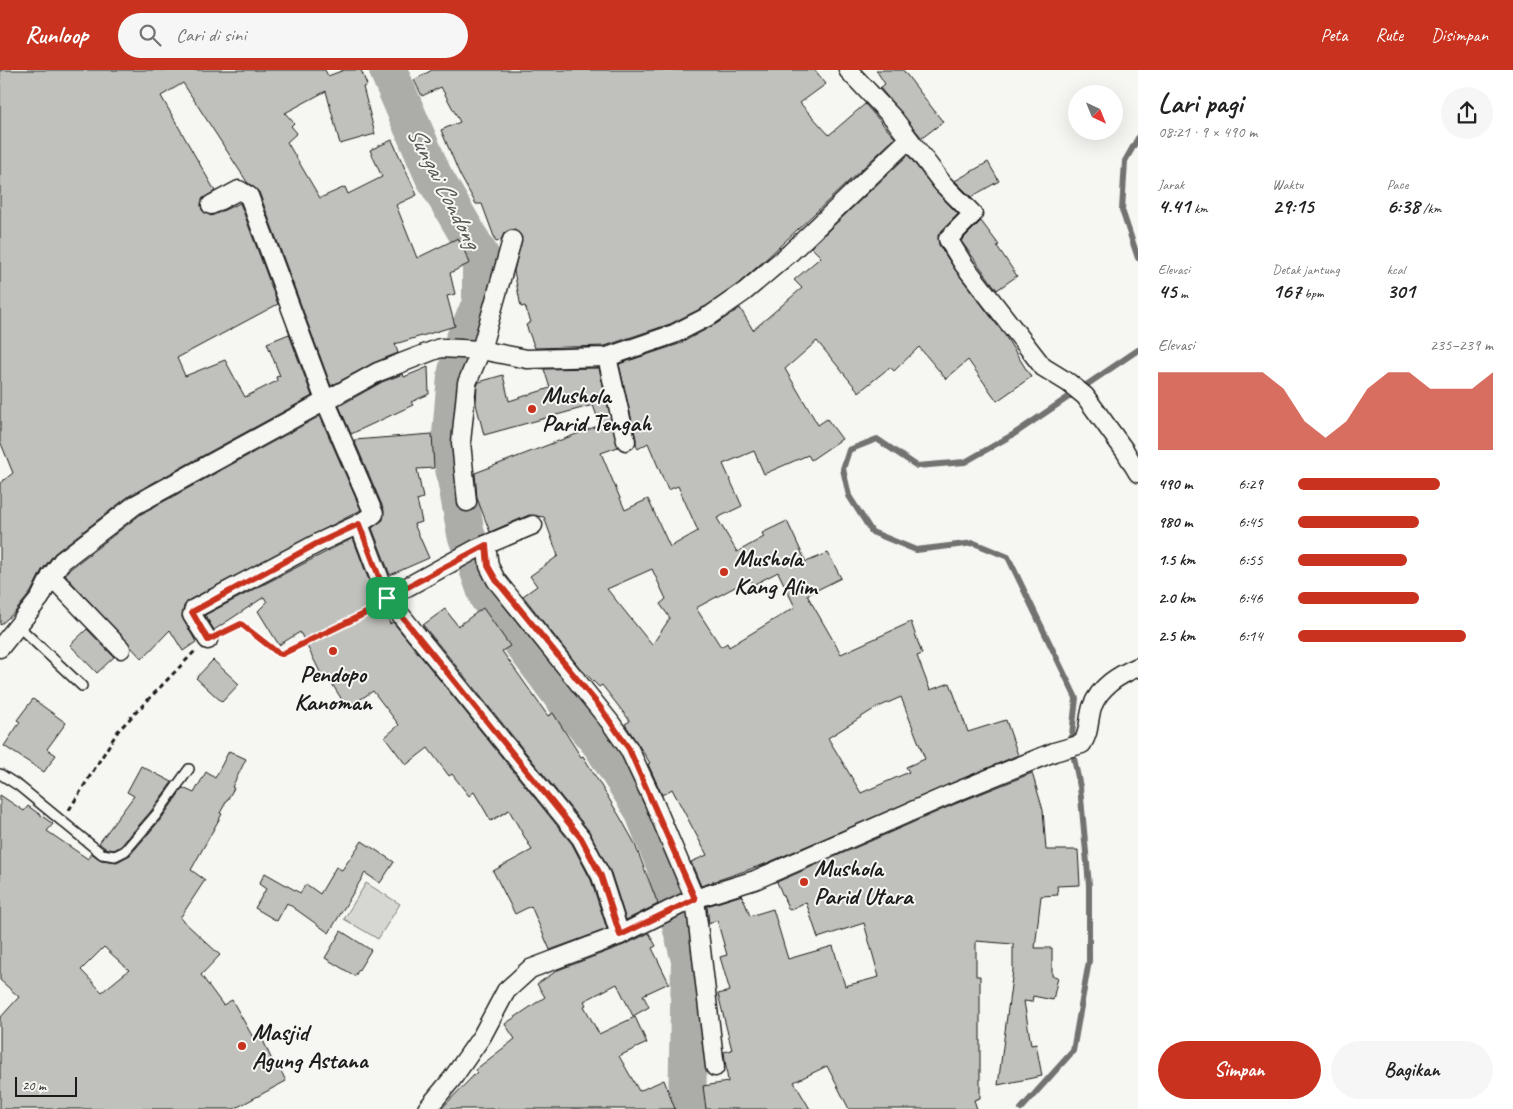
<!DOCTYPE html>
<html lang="id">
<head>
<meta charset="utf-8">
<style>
  body { margin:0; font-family:Caveat,sans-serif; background:#f6f6f6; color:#222; height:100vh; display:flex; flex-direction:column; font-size:19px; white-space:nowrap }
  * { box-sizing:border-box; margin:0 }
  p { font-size:16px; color:#767676 }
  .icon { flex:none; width:28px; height:28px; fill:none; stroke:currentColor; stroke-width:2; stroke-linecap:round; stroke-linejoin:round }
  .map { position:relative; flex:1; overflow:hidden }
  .details { display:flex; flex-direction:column; background:#fff; width:375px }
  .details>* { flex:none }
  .needle { width:32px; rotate:137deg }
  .tools { position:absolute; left:1068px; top:15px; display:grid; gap:10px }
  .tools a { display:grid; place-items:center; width:55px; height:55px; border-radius:50%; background:#fff; box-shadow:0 5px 20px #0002; font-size:25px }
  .scale { position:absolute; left:15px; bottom:12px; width:62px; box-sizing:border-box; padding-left:5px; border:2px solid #1c1c1c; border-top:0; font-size:14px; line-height:18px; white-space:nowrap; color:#1c1c1c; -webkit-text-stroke:4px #f6f6f2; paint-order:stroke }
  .pin { position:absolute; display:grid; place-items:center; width:42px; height:42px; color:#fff; margin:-21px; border-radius:10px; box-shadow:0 2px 8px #0006 }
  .round { display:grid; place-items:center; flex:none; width:52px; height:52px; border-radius:26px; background:#f6f6f6 }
  .headline { display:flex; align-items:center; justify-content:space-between; height:85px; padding:0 20px }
  h1 { font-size:28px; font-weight:800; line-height:38px }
  .stats { display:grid; grid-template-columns:repeat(3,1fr); gap:8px; height:85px; padding:5px 20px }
  .stats div { display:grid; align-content:center }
  .stats b { font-size:21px; font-weight:800 }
  .stats small { font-size:14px; font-weight:400 }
  .stats p { font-size:14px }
  .chart { height:140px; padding:10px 20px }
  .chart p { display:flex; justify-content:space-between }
  .chart svg { width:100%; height:90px; margin-top:5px; fill:#c8321e; opacity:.7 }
  .action { display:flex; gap:10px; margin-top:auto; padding:10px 20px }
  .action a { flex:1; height:58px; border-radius:30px; background:#c8321e; color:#fff; font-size:20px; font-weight:800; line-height:58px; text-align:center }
  .action a+a { background:#f6f6f6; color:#222 }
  ul { padding:0 20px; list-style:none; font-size:16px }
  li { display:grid; grid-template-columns:80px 60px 1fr; align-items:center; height:38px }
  li i { height:12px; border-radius:6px; background:#c8321e }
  header { display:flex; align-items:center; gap:30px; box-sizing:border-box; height:70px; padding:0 25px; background:#c8321e; color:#fff }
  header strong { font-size:24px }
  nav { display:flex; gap:28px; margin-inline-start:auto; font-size:18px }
  .search { width:350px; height:45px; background:#f6f6f6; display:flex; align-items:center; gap:12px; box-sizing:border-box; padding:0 18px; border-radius:28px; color:#767676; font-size:19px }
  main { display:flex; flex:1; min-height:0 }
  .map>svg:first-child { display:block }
</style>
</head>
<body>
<header>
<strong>Runloop</strong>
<div class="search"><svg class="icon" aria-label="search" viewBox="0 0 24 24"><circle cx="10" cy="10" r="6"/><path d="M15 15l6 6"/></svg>Cari di sini</div>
<nav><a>Peta</a><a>Rute</a><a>Disimpan</a></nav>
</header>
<main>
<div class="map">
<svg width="1138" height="1039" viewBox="0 0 1138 1039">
  <rect width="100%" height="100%" fill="#f6f6f2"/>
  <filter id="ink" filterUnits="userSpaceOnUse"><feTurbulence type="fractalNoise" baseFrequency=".02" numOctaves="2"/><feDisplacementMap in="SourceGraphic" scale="10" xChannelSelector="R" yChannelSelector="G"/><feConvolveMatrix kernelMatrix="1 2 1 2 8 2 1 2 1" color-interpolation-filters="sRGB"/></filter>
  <g filter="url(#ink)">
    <path fill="#d6d6d2" stroke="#797977" d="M366,813L400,834L378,869L344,849Z"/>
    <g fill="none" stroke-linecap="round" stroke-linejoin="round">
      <g stroke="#727271" stroke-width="6">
        <path d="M1138,68L1125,91L1122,140L1138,188"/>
        <path d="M1021,1039L1073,981L1089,891V815L1080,717L1071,674L1076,628L1008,487L974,473L916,480L872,462L849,426L843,399L849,380L877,369L917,396L965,392L1014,364L1138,280"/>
      </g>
      <path stroke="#acaca9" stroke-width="38" d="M388,0L433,105L481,187V233L463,273L456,306L450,376L466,464L488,527L574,642L601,674L642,738L665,795L690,890L687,1039"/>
    </g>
    <g fill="#c0c0bd" stroke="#1c1c1c" fill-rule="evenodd">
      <path d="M0,0H325L328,6L344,0H361L367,15L363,17L375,64L340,74L326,21L285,43L294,53L291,56L297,63L287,72L320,128L345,117L348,124L382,107L370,80L392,70L417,125L396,135L417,188L458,168L470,193L450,203L455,224L447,226L455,256L395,274L398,283L373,293L331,316L259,122L247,112L183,13L161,26L215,121L202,129V140L211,146L240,133L278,234L177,288L185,306L225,290L245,327L277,311L276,307L280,306L267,273L289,264L312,326L129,426L55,483L42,500L31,522L15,542L0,555V413L13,403L0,371Z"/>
      <path d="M432,0H815L826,14L800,33L829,65L865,34L895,68L765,190L738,214L706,236L670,254L605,276L535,278L526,255L531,252L525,236L521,237L514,201L522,167L515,160H510L504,163L501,170L496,172L482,134H476L460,105L441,60L460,52L441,17L422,26L414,10Z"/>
      <path d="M876,0H903L943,52L922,68L880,18L885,14Z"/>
      <path d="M908,85L935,120L958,144L938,165L939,175L956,201L1004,264L1031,307L997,331L968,290L946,309L919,277L894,301L890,297L859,322L817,271L785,299L818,355L827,349L842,369L811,390L808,385L764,404L754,381L723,394L742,436L717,448L737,482L764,467L762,463L787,451L806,492L828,483L841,508L807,525L841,584L911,552L922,584L917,586L930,620L950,613L968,662L1006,650L1018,685L765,794L701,816L691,792L707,785L672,719L662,725L648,694L650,693L625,654L630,651L602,615L599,617L579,597L523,526L537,516L530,506L558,486L544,447L529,445L490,462L477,428L475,403L600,355L593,335L484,365L476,334L477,316L479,312L503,305L509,331L550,318L544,299L599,298L618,377L601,383L625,440L648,429L670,477L698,461L678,416L668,420L648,373L638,379L636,375V369L619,294L679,274L716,254L740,238L753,260L802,218L794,210L821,187L811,177ZM652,499L666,529L660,534L670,548L652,575L607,519ZM778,502L795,537L729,577L727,573L721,577L696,538L750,509L753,515ZM901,627L925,689L906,697L909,702L861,723L828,668L874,639Z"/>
      <path d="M988,92L999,111L971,127L955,111Z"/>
      <path d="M981,151L999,175L997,176L1017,206L997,220L961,171Z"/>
      <path d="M428,297L429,324L411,332L413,335L351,364L339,336L382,312L403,304L404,307Z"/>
      <path d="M320,346L361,440L189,530L184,536L182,547L196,572L183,581L170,560L142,589L65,505L70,499L141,444Z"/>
      <path d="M432,364L434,398L417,399L423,428L417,430L422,452L414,454L429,488L390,505L372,458L383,450L384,440L354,370Z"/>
      <path d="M353,468L377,532L386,543L390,554L393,552L572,774L591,810L607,859L550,880L531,836L515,844L493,801L532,780L509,740L491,751L474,722L469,726L452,704L449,706L428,678L406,695L385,667L399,655L373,621L347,638L326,604L322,606L300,562L279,575L258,541L267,532L264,527L214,560L205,545Z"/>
      <path d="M483,538L510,576L502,581L548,646L553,643L581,687L583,686L620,747L634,772L658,834L626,850L611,803L589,761L423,555L445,539L458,556Z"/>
      <path d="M87,559L114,587L97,603L70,575Z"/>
      <path d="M213,590L239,614L222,632L196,608Z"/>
      <path d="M33,629L66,653L47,679L56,685L44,702L4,676L20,652L17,650Z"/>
      <path d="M229,681L246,689L232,717L234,718L220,743L222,744L191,800L205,810L180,848L220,885L201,905L223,935L232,930L255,971L262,968L275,997L278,995L286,1011L234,1039H0V948L19,927L0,910V725L24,741L28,736L53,754L47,761L88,789L91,783L101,790L117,792L130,785L161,749L183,718L194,723L206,702L215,708ZM104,877L129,900L102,922L81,900Z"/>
      <path d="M141,696L172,712L151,741L121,776L114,780L105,778L99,773L134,726L127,722Z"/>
      <path d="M1032,703L1043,740L1046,780H1078L1080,815L1057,816L1058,825L1041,826L1035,878H1052V906L1058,907L1053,930L1033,926L1032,932L1024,931L1031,975L1036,974L1042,1006L998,1015L1013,900V874L976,871V906H980V1028L974,1030L977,1039H849L827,996L794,1012L810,1039H706L703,1016L728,1012L724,982L732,980L718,924L730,921L720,887L727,885L717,850L709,854L707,836L742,825L750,846L773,839L788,889L833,876L845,916L879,907L864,853L818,868L806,832L789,840L777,812L955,734Z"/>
      <path d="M362,771L394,792L380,813L365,803L329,863L287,833L277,851L255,838L266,819L259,814L265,803L300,823L306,814L320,824L336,797L342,800Z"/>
      <path d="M341,861L371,880L355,906L325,888Z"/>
      <path d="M649,863L656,876L652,878L669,913L643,925L649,937L633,946L617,914L584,931L586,935L584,936L599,964L635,947L647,973L619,986L639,1021L664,1010L675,1039H441L477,1002L475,1000L515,969L505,954L545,927L537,914L558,900L624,875Z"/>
    </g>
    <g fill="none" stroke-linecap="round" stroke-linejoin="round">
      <g stroke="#1c1c1c" stroke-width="12">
        <g id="service">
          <path d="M18,556L82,616"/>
          <path d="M0,704L19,716L102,784L115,786L125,781L156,745L189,699"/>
        </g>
      </g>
      <g stroke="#1c1c1c" stroke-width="21">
        <g id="minor">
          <path d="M848,0L894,49L943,114L973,144L948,169L964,195L1043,297L1069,313L1085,326L1125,381L1138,403"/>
          <path d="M607,287L626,371"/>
          <path d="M467,432L461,372L467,313L481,280L512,170"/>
          <path d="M359,454L387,528L581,768L601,806L620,865"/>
          <path d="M486,475L489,496L496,510L610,652L629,679L653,730L695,829L715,997"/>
          <path d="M51,506L121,579"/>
          <path d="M387,528L476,479L533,455"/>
          <path d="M208,570L192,545L194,539L318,473L359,454L374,444L325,330L249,126L239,120L211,135"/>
          <path d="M0,578L40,528L51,506L62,491L135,435L378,302L440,278L481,280L527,289L607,287L674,264L711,245L744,222L790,183L908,70"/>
          <path d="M427,1039L452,1009L482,966L506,921L530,899L620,865L688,831L755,810L951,724L1054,682L1082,674C1090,662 1088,650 1092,637C1100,616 1119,605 1138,597"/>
        </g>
      </g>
      <g stroke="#1c1c1c" stroke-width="3" stroke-dasharray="5 4" stroke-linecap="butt">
        <path d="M224,561L239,554L245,555L278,583L282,584L373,539"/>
        <path d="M69,740L118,661L195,581"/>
      </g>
      <use href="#service" stroke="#f6f6f2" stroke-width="9"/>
      <use href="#minor" stroke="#f6f6f2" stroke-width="18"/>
    </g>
  </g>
  <g fill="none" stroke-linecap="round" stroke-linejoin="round" filter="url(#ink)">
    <g stroke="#fff" stroke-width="10">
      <path id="route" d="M387,528L368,542L282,584L278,583L241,554L208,570L192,542L318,473L359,454L387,528L581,768L601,806L620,865L695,829L629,679L600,637L496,510L488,496L486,475L387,528"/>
    </g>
    <use href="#route" stroke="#c8321e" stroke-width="6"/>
  </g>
  <g fill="#c8321e" stroke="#f6f6f2" stroke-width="2">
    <circle cx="532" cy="339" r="5"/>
    <circle cx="724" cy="502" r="5"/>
    <circle cx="333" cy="581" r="5"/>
    <circle cx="804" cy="812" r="5"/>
    <circle cx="242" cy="976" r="5"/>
  </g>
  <g text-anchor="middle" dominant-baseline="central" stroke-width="4" stroke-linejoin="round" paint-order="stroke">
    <g font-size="24" font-weight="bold" fill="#1c1c1c" stroke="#f6f6f2" text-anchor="start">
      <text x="542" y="325">Mushola<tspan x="542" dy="28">Parid Tengah</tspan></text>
      <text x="734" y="488">Mushola<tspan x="734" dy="28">Kang Alim</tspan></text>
      <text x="333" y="604" text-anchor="middle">Pendopo<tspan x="333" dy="28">Kanoman</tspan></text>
      <text x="814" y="798">Mushola<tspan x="814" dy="28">Parid Utara</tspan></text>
      <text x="252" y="962">Masjid<tspan x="252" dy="28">Agung Astana</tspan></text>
    </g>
    <g font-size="25" font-style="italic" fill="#565654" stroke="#f6f6f2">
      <text transform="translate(444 117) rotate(63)">Sungai Condong</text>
    </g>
  </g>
</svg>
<div class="tools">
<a><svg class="needle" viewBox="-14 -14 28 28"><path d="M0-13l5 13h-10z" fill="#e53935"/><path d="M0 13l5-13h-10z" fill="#767676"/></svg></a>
</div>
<div class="scale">20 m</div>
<div class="pin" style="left:387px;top:528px;background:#1e9e55"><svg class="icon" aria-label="arrive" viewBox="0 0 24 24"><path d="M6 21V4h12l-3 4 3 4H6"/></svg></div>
</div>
<section class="details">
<div class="headline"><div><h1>Lari pagi</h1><p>08:21 · 9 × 490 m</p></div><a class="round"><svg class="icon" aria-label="share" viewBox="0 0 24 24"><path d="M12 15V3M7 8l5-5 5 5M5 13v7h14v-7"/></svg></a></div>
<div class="stats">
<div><p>Jarak</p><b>4.41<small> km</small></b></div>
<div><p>Waktu</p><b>29:15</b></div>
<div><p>Pace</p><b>6:38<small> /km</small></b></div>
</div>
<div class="stats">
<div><p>Elevasi</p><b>45<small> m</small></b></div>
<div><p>Detak jantung</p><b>167<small> bpm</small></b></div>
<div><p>kcal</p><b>301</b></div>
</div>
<div class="chart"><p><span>Elevasi</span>235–239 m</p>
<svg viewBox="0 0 160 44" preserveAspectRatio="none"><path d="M0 44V6L10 6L20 6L30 6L40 6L50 6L60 14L70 30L80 38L90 30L100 14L110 6L120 6L130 14L140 14L150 14L160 6V44z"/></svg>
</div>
<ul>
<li><b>490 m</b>6:29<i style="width:73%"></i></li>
<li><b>980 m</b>6:45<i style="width:62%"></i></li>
<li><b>1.5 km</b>6:55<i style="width:56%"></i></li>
<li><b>2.0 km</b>6:46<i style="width:62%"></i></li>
<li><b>2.5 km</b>6:14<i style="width:86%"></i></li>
</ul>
<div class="action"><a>Simpan</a><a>Bagikan</a></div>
</section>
</main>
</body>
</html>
